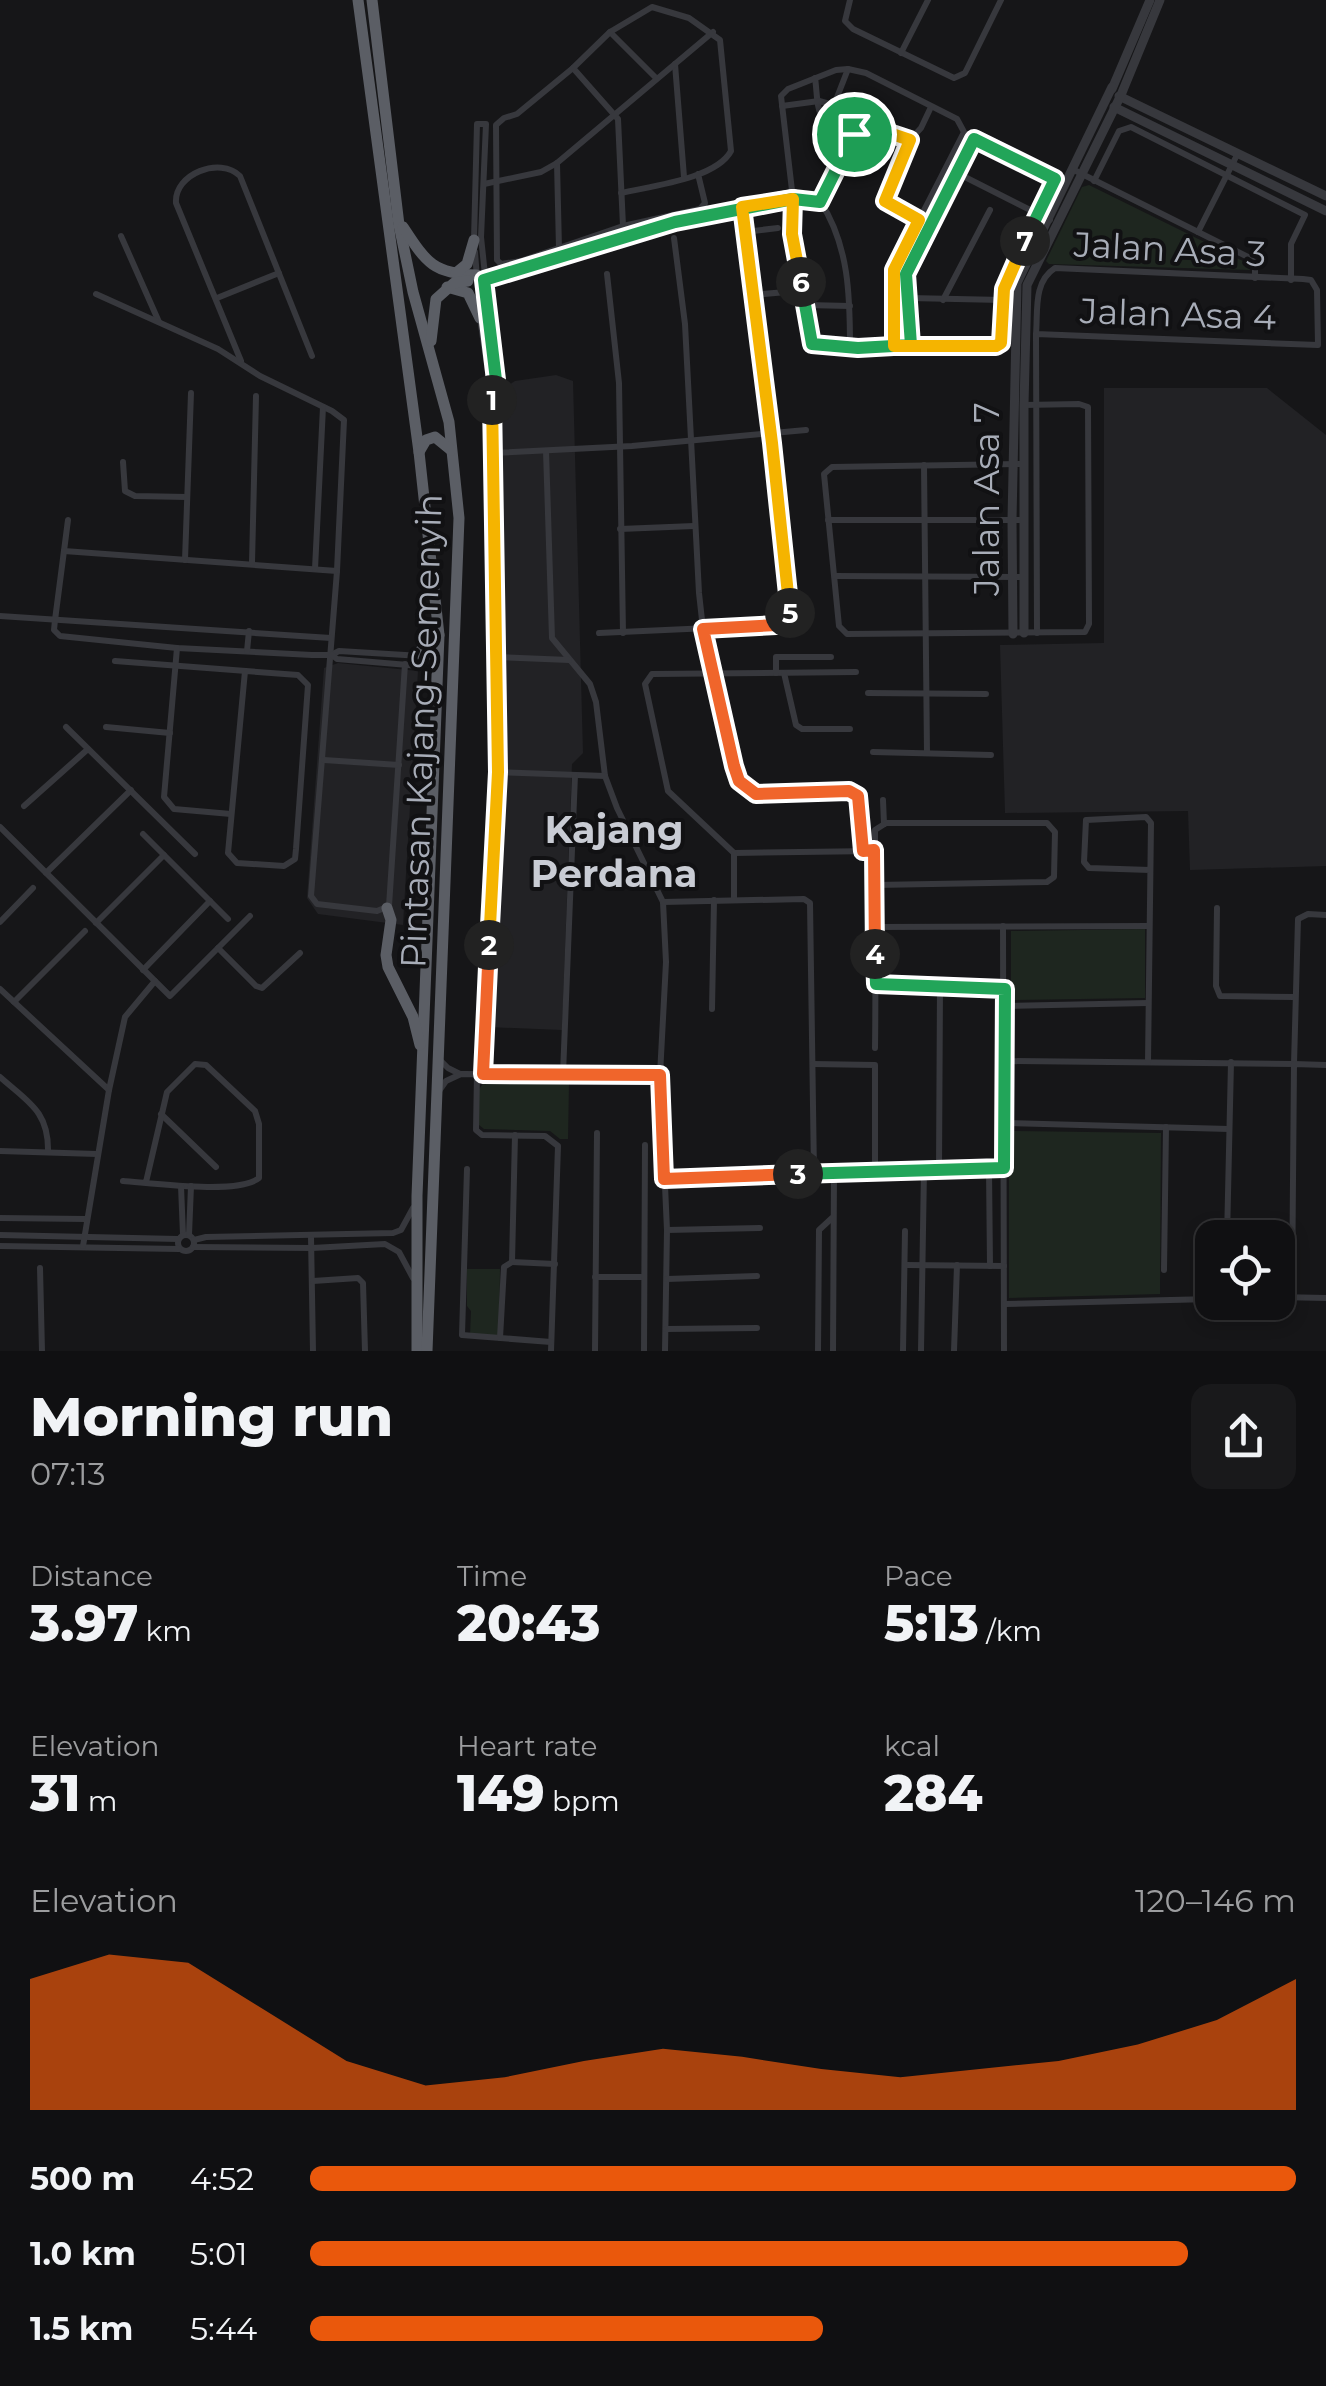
<!DOCTYPE html>
<html lang="en">
<head>
<meta charset="utf-8">
<style>
  body { margin:0; font-family:Montserrat,sans-serif; background:#19191b; color:#f1f3f6; height:100vh; display:flex; flex-direction:column; font-size:38px; white-space:nowrap }
  * { box-sizing:border-box; margin:0 }
  p { font-size:32px; color:#9c9d9f }
  .icon { flex:none; width:55px; height:55px; fill:none; stroke:currentColor; stroke-width:2; stroke-linecap:round; stroke-linejoin:round }
  .map { position:relative; height:1351px; overflow:hidden }
  .sheet { display:flex; flex-direction:column; background:#101012; flex:1 }
  .sheet>* { flex:none }
  .fabs { position:absolute; left:1195px; top:1220px; display:grid; gap:20px }
  .fabs a { display:grid; place-items:center; width:100px; height:100px; border-radius:20px; background:#101012; box-shadow:0 5px 15px #0003,0 0 0 2px #303032; font-size:50px }
  .pin { position:absolute; display:grid; place-items:center; width:85px; height:85px; color:#fff; margin:-42px; border:5px solid #fff; border-radius:50%; box-shadow:0 2px 10px #0007 }
  .km { position:absolute; width:50px; height:50px; margin:-25px; border-radius:50%; background:#222; color:#fff; font-size:28px; line-height:50px; text-align:center }
  .round { display:grid; place-items:center; flex:none; width:105px; height:105px; border-radius:20px; background:#19191b }
  .summary { display:flex; align-items:center; justify-content:space-between; height:170px; padding:0 30px }
  h1 { font-size:55px; font-weight:800; line-height:75px }
  .figures { display:grid; grid-template-columns:repeat(3,1fr); gap:15px; height:170px; padding:10px 30px }
  .figures div { display:grid; align-content:center }
  .figures b { font-size:50px; font-weight:800 }
  .figures small { font-size:28px; font-weight:400 }
  .figures p { font-size:28px }
  .chart { height:280px; padding:20px 30px }
  .chart p { display:flex; justify-content:space-between }
  .chart svg { width:100%; height:180px; margin-top:10px; fill:#ea580c; opacity:.7 }
  ul { padding:0 30px; list-style:none; font-size:32px }
  li { display:grid; grid-template-columns:160px 120px 1fr; align-items:center; height:75px }
  li i { height:25px; border-radius:12px; background:#ea580c }
  .map>svg:first-child { display:block }
</style>
</head>
<body>
<div class="map">
<svg width="1326" height="1351" viewBox="0 0 1326 1351">
  <rect width="100%" height="100%" fill="#161618"/>
  <g fill="#222225">
    <path d="M556,375L573,381L583,753L572,764L562,1030L488,1027L501,767L498,392L515,381Z"/>
    <path d="M1104,388H1267L1326,435V866L1190,870L1188,811L1005,813L1000,645L1104,643Z"/>
    <path d="M338,663L418,671L403,925L318,914L307,898L324,668Z"/>
  </g>
  <g fill="#1e261f">
    <path d="M1089,185L1249,264L1250,270L1049,264L1046,261L1082,187Z"/>
    <path d="M1145,929V998L1011,1000V931Z"/>
    <path d="M485,1081L569,1083L568,1139H560L550,1131L484,1129L479,1125V1089Z"/>
    <path d="M1012,1131L1161,1133L1160,1294L1009,1298V1135Z"/>
    <path d="M467,1269H500L499,1335L470,1336L471,1311L467,1306Z"/>
  </g>
  <g fill="none" stroke-linecap="round" stroke-linejoin="round">
    <g stroke="#37383d" stroke-width="6">
      <path d="M850,0L845,21L853,29L954,78L965,73L1001,0"/>
      <path d="M610,32L656,78"/>
      <path d="M901,53L928,0"/>
      <path d="M675,64L684,177"/>
      <path d="M573,68L618,119L623,226"/>
      <path d="M815,78C817,89 816,110 823,118C831,128 877,149 889,151L900,138"/>
      <path d="M834,105L848,69"/>
      <path d="M782,106L819,101L834,105L910,140L921,128L931,107"/>
      <path d="M825,149L839,127"/>
      <path d="M557,163L559,249"/>
      <path d="M1072,169L1248,257L1255,263V278"/>
      <path d="M957,173L1050,220"/>
      <path d="M1094,181L1119,131L1131,127L1305,215L1291,244V280"/>
      <path d="M484,184L541,172L557,163L713,32"/>
      <path d="M621,193C651,186 716,179 731,151L720,40L689,18L652,7L610,32L573,68L517,114L504,118L496,125L497,260L501,264L521,261L623,226L700,209L705,203L698,174"/>
      <path d="M880,198L919,220"/>
      <path d="M820,201L853,135L882,132"/>
      <path d="M885,201L910,140"/>
      <path d="M744,232L778,228"/>
      <path d="M1198,232L1238,153"/>
      <path d="M121,236L159,322"/>
      <path d="M674,238L685,324L699,593L703,629L734,766L739,781L756,794L855,792L858,796L863,851"/>
      <path d="M474,239L477,124H486L481,237L496,379L491,391"/>
      <path d="M475,252L480,318L493,406L497,669V772L483,1074"/>
      <path d="M607,274L619,383L623,633"/>
      <path d="M477,280C515,277 552,260 588,248C641,230 696,214 752,205C774,202 798,196 820,201C849,245 850,296 850,347L893,346L894,269L964,132L957,119L866,73L848,69L836,70L788,89L781,96L793,199L792,234L809,339L819,347H850"/>
      <path d="M96,294L218,349L260,376L332,411L344,420L337,571L311,896L317,904L377,911L389,906L405,664"/>
      <path d="M752,295L786,292"/>
      <path d="M217,298L279,273"/>
      <path d="M909,298L1003,300"/>
      <path d="M943,300L990,210"/>
      <path d="M806,305L850,306"/>
      <path d="M1036,334L1318,345L1317,290L1311,280L1303,279L1055,268C1033,282 1038,311 1036,334L1037,633"/>
      <path d="M893,346L1001,343L1004,289L1055,179L974,139L906,274L911,345"/>
      <path d="M241,361L176,203C174,174 220,156 240,176L312,356"/>
      <path d="M546,451L552,638L590,684L596,702L605,776L617,808L663,902L666,962L660,1075L667,1230L665,1351"/>
      <path d="M493,453L632,446L806,430"/>
      <path d="M123,462L125,491L135,496L187,497"/>
      <path d="M1023,464L832,467L824,474L839,626L847,634L1085,632L1089,624L1088,407L1079,404L1024,405"/>
      <path d="M924,465L927,753"/>
      <path d="M68,520L55,620L54,630L60,636L177,648L312,655H331L339,651L438,657"/>
      <path d="M828,520H1023"/>
      <path d="M620,529L694,526"/>
      <path d="M64,551L337,571"/>
      <path d="M185,560L191,393"/>
      <path d="M252,563L256,396"/>
      <path d="M315,569L323,407"/>
      <path d="M835,576L1023,577"/>
      <path d="M0,616L331,638"/>
      <path d="M599,633L776,625L789,616L790,600L741,207"/>
      <path d="M177,648L164,797L174,809L231,814"/>
      <path d="M247,651L249,631"/>
      <path d="M332,655L337,659L420,666L436,682"/>
      <path d="M497,657L569,660"/>
      <path d="M115,661L298,675L308,685L296,849L295,859L284,866L237,863L228,853L245,671"/>
      <path d="M856,672L652,674L645,684L668,791L734,853L875,851"/>
      <path d="M776,673V657H831"/>
      <path d="M784,673L796,725L802,729H850"/>
      <path d="M868,693L986,694"/>
      <path d="M66,727L195,854"/>
      <path d="M106,727L170,733"/>
      <path d="M873,752L991,755"/>
      <path d="M324,760L399,765"/>
      <path d="M497,772L605,776"/>
      <path d="M883,800L884,824"/>
      <path d="M24,806L88,749"/>
      <path d="M0,827L170,996L250,916"/>
      <path d="M143,834L228,919"/>
      <path d="M46,873L131,790"/>
      <path d="M875,885L1047,882L1054,877L1055,832L1047,823H886L875,830C875,903 876,976 875,1048"/>
      <path d="M734,899V853"/>
      <path d="M663,902L804,899L810,903L814,1173"/>
      <path d="M1217,908L1216,986L1220,996L1295,997"/>
      <path d="M0,922L33,888"/>
      <path d="M96,923L164,855"/>
      <path d="M1003,926L1004,1351"/>
      <path d="M875,927L1149,926"/>
      <path d="M218,948L256,986L262,988L300,953"/>
      <path d="M143,970L210,901"/>
      <path d="M876,984L1005,989"/>
      <path d="M0,989L109,1090"/>
      <path d="M14,1002L85,931"/>
      <path d="M1005,1006L1148,1003"/>
      <path d="M712,1009L714,900"/>
      <path d="M438,1058L448,1068L460,1074"/>
      <path d="M1005,1061L1294,1064L1298,919L1308,914L1326,915"/>
      <path d="M1148,1062L1151,823L1146,817L1086,820L1084,862L1089,868L1150,870"/>
      <path d="M813,1064L875,1065V1172"/>
      <path d="M477,1074L476,1130L482,1135L545,1136L558,1146L551,1351"/>
      <path d="M563,1074L575,775"/>
      <path d="M0,1077C28,1102 49,1111 48,1152"/>
      <path d="M439,1091L446,1081L461,1074L660,1075"/>
      <path d="M161,1114L216,1167"/>
      <path d="M1004,1123L1229,1129"/>
      <path d="M0,1151L97,1154"/>
      <path d="M467,1169L462,1335L551,1342"/>
      <path d="M989,1169L990,1266"/>
      <path d="M939,1170L940,986"/>
      <path d="M664,1179L1004,1168"/>
      <path d="M123,1181C151,1183 239,1195 259,1178V1124L255,1111L206,1065L195,1064L167,1092L146,1182"/>
      <path d="M181,1186L183,1235"/>
      <path d="M0,1218L86,1219"/>
      <path d="M667,1230L760,1228"/>
      <circle cx="186" cy="1243" r="8"/>
      <path d="M0,1235L178,1239"/>
      <path d="M189,1235L191,1186"/>
      <path d="M311,1237L313,1351"/>
      <path d="M1227,1238L1231,1062"/>
      <path d="M194,1240L206,1237L393,1233L401,1230L413,1208"/>
      <path d="M0,1246L179,1249"/>
      <path d="M83,1246L109,1090L125,1017L155,981"/>
      <path d="M193,1247L312,1248L385,1244L399,1252L413,1278"/>
      <path d="M512,1262L555,1264"/>
      <path d="M906,1265L1004,1266"/>
      <path d="M40,1268L42,1351"/>
      <path d="M1164,1270L1166,1127"/>
      <path d="M595,1277H644"/>
      <path d="M667,1279L757,1276"/>
      <path d="M313,1281L358,1278L363,1283L365,1351"/>
      <path d="M1278,1297L1326,1298"/>
      <path d="M1292,1297L1294,1064L1326,1065"/>
      <path d="M1005,1304L1212,1299"/>
      <path d="M666,1329L757,1328"/>
      <path d="M500,1338L504,1267L512,1262L515,1135"/>
      <path d="M595,1351L597,1133"/>
      <path d="M644,1351L645,1145"/>
      <path d="M818,1351L819,1230L832,1218"/>
      <path d="M833,1351L834,1173"/>
      <path d="M903,1351L905,1231"/>
      <path d="M921,1351L924,1170"/>
      <path d="M954,1351L957,1265"/>
    </g>
    <g stroke="#37383d" stroke-width="9">
      <path d="M1112,89L1150,0"/>
      <path d="M1119,96L1326,196"/>
      <path d="M1114,107L1326,211"/>
      <path d="M1024,633V405L1027,285L1121,95L1160,0"/>
      <path d="M1013,634L1012,520L1017,283L1112,87"/>
    </g>
    <g stroke="#5b5e65" stroke-width="11">
      <path d="M358,0L419,452L439,635L417,1196V1351"/>
      <path d="M372,0L399,225L413,292L449,422L459,518L427,1351"/>
      <path d="M403,227C426,262 433,274 477,275"/>
      <path d="M456,273L467,264L474,240"/>
      <path d="M447,287L468,293L480,318"/>
      <path d="M431,341L436,299L454,283L468,281"/>
      <path d="M419,452L426,440L435,437L451,450"/>
      <path d="M417,654L439,635"/>
      <path d="M387,908L391,920L386,955L388,967L413,1017L420,1045"/>
    </g>
  </g>
  <g fill="none" stroke-linecap="round" stroke-linejoin="round">
    <g stroke="#fff" stroke-width="20">
      <path id="split-1" d="M492,400L491,391L496,380L484,280L675,222L793,199L820,202L854,134"/>
    </g>
    <g stroke="#fff" stroke-width="20">
      <path id="split-2" d="M489,945L498,772L492,400"/>
    </g>
    <g stroke="#fff" stroke-width="20">
      <path id="split-3" d="M489,945L483,1074L660,1075L664,1179L798,1174"/>
    </g>
    <g stroke="#fff" stroke-width="20">
      <path id="split-4" d="M798,1174L1004,1168L1005,989L876,984L875,954"/>
    </g>
    <g stroke="#fff" stroke-width="20">
      <path id="split-5" d="M790,613L786,620L776,625L703,629L734,766L739,781L756,794L849,791L858,796L863,851L874,850L875,954"/>
    </g>
    <g stroke="#fff" stroke-width="20">
      <path id="split-6" d="M790,613L772,443L742,207L793,199L792,234L801,282"/>
    </g>
    <g stroke="#fff" stroke-width="20">
      <path id="split-7" d="M801,282L812,344L858,348L911,345L906,274L974,139L1055,179L1025,241"/>
    </g>
    <g stroke="#fff" stroke-width="20">
      <path id="split-8" d="M854,134L886,132L910,140L885,201L919,220L894,270V346H996L1001,343L1004,289L1025,241"/>
    </g>
    <use href="#split-1" stroke="#22a559" stroke-width="12"/>
    <use href="#split-2" stroke="#f5b400" stroke-width="12"/>
    <use href="#split-3" stroke="#f0652b" stroke-width="12"/>
    <use href="#split-4" stroke="#22a559" stroke-width="12"/>
    <use href="#split-5" stroke="#f0652b" stroke-width="12"/>
    <use href="#split-6" stroke="#f5b400" stroke-width="12"/>
    <use href="#split-7" stroke="#22a559" stroke-width="12"/>
    <use href="#split-8" stroke="#f5b400" stroke-width="12"/>
  </g>
  <g text-anchor="middle" dominant-baseline="central" stroke-width="8" stroke-linejoin="round" paint-order="stroke">
    <g font-size="35" fill="#a8adb8" stroke="#111113">
      <text transform="translate(1170 249) rotate(3)">Jalan Asa 3</text>
      <text transform="translate(1178 314) rotate(2)">Jalan Asa 4</text>
      <text transform="translate(986 499) rotate(-90)">Jalan Asa 7</text>
      <text transform="translate(421 731) rotate(-88)">Pintasan Kajang-Semenyih</text>
    </g>
    <g font-size="38" font-weight="bold" fill="#c9ccd4" stroke="#111113">
      <text x="614" y="829">Kajang<tspan x="614" dy="44">Perdana</tspan></text>
    </g>
  </g>
</svg>
<div class="fabs">
<a><svg class="icon" aria-label="locate" viewBox="0 0 24 24"><circle cx="12" cy="12" r="6"/><path d="M12 2v4M12 18v4M2 12h4M18 12h4"/></svg></a>
</div>
<div class="pin" style="left:854px;top:134px;background:#1e9e55"><svg class="icon" aria-label="arrive" viewBox="0 0 24 24"><path d="M6 21V4h12l-3 4 3 4H6"/></svg></div>
<b class="km" style="left:492px;top:400px">1</b>
<b class="km" style="left:489px;top:945px">2</b>
<b class="km" style="left:798px;top:1174px">3</b>
<b class="km" style="left:875px;top:954px">4</b>
<b class="km" style="left:790px;top:613px">5</b>
<b class="km" style="left:801px;top:282px">6</b>
<b class="km" style="left:1025px;top:241px">7</b>
</div>
<section class="sheet">
<div class="summary"><div><h1>Morning run</h1><p>07:13</p></div><a class="round"><svg class="icon" aria-label="share" viewBox="0 0 24 24"><path d="M12 15V3M7 8l5-5 5 5M5 13v7h14v-7"/></svg></a></div>
<div class="figures">
<div><p>Distance</p><b>3.97<small> km</small></b></div>
<div><p>Time</p><b>20:43</b></div>
<div><p>Pace</p><b>5:13<small> /km</small></b></div>
</div>
<div class="figures">
<div><p>Elevation</p><b>31<small> m</small></b></div>
<div><p>Heart rate</p><b>149<small> bpm</small></b></div>
<div><p>kcal</p><b>284</b></div>
</div>
<div class="chart"><p><span>Elevation</span>120–146 m</p>
<svg viewBox="0 0 160 44" preserveAspectRatio="none"><path d="M0 44V12L10 6L20 8L30 20L40 32L50 38L60 36L70 32L80 29L90 31L100 34L110 36L120 34L130 32L140 28L150 22L160 12V44z"/></svg>
</div>
<ul>
<li><b>500 m</b>4:52<i style="width:100%"></i></li>
<li><b>1.0 km</b>5:01<i style="width:89%"></i></li>
<li><b>1.5 km</b>5:44<i style="width:52%"></i></li>
</ul>
</section>
</body>
</html>
